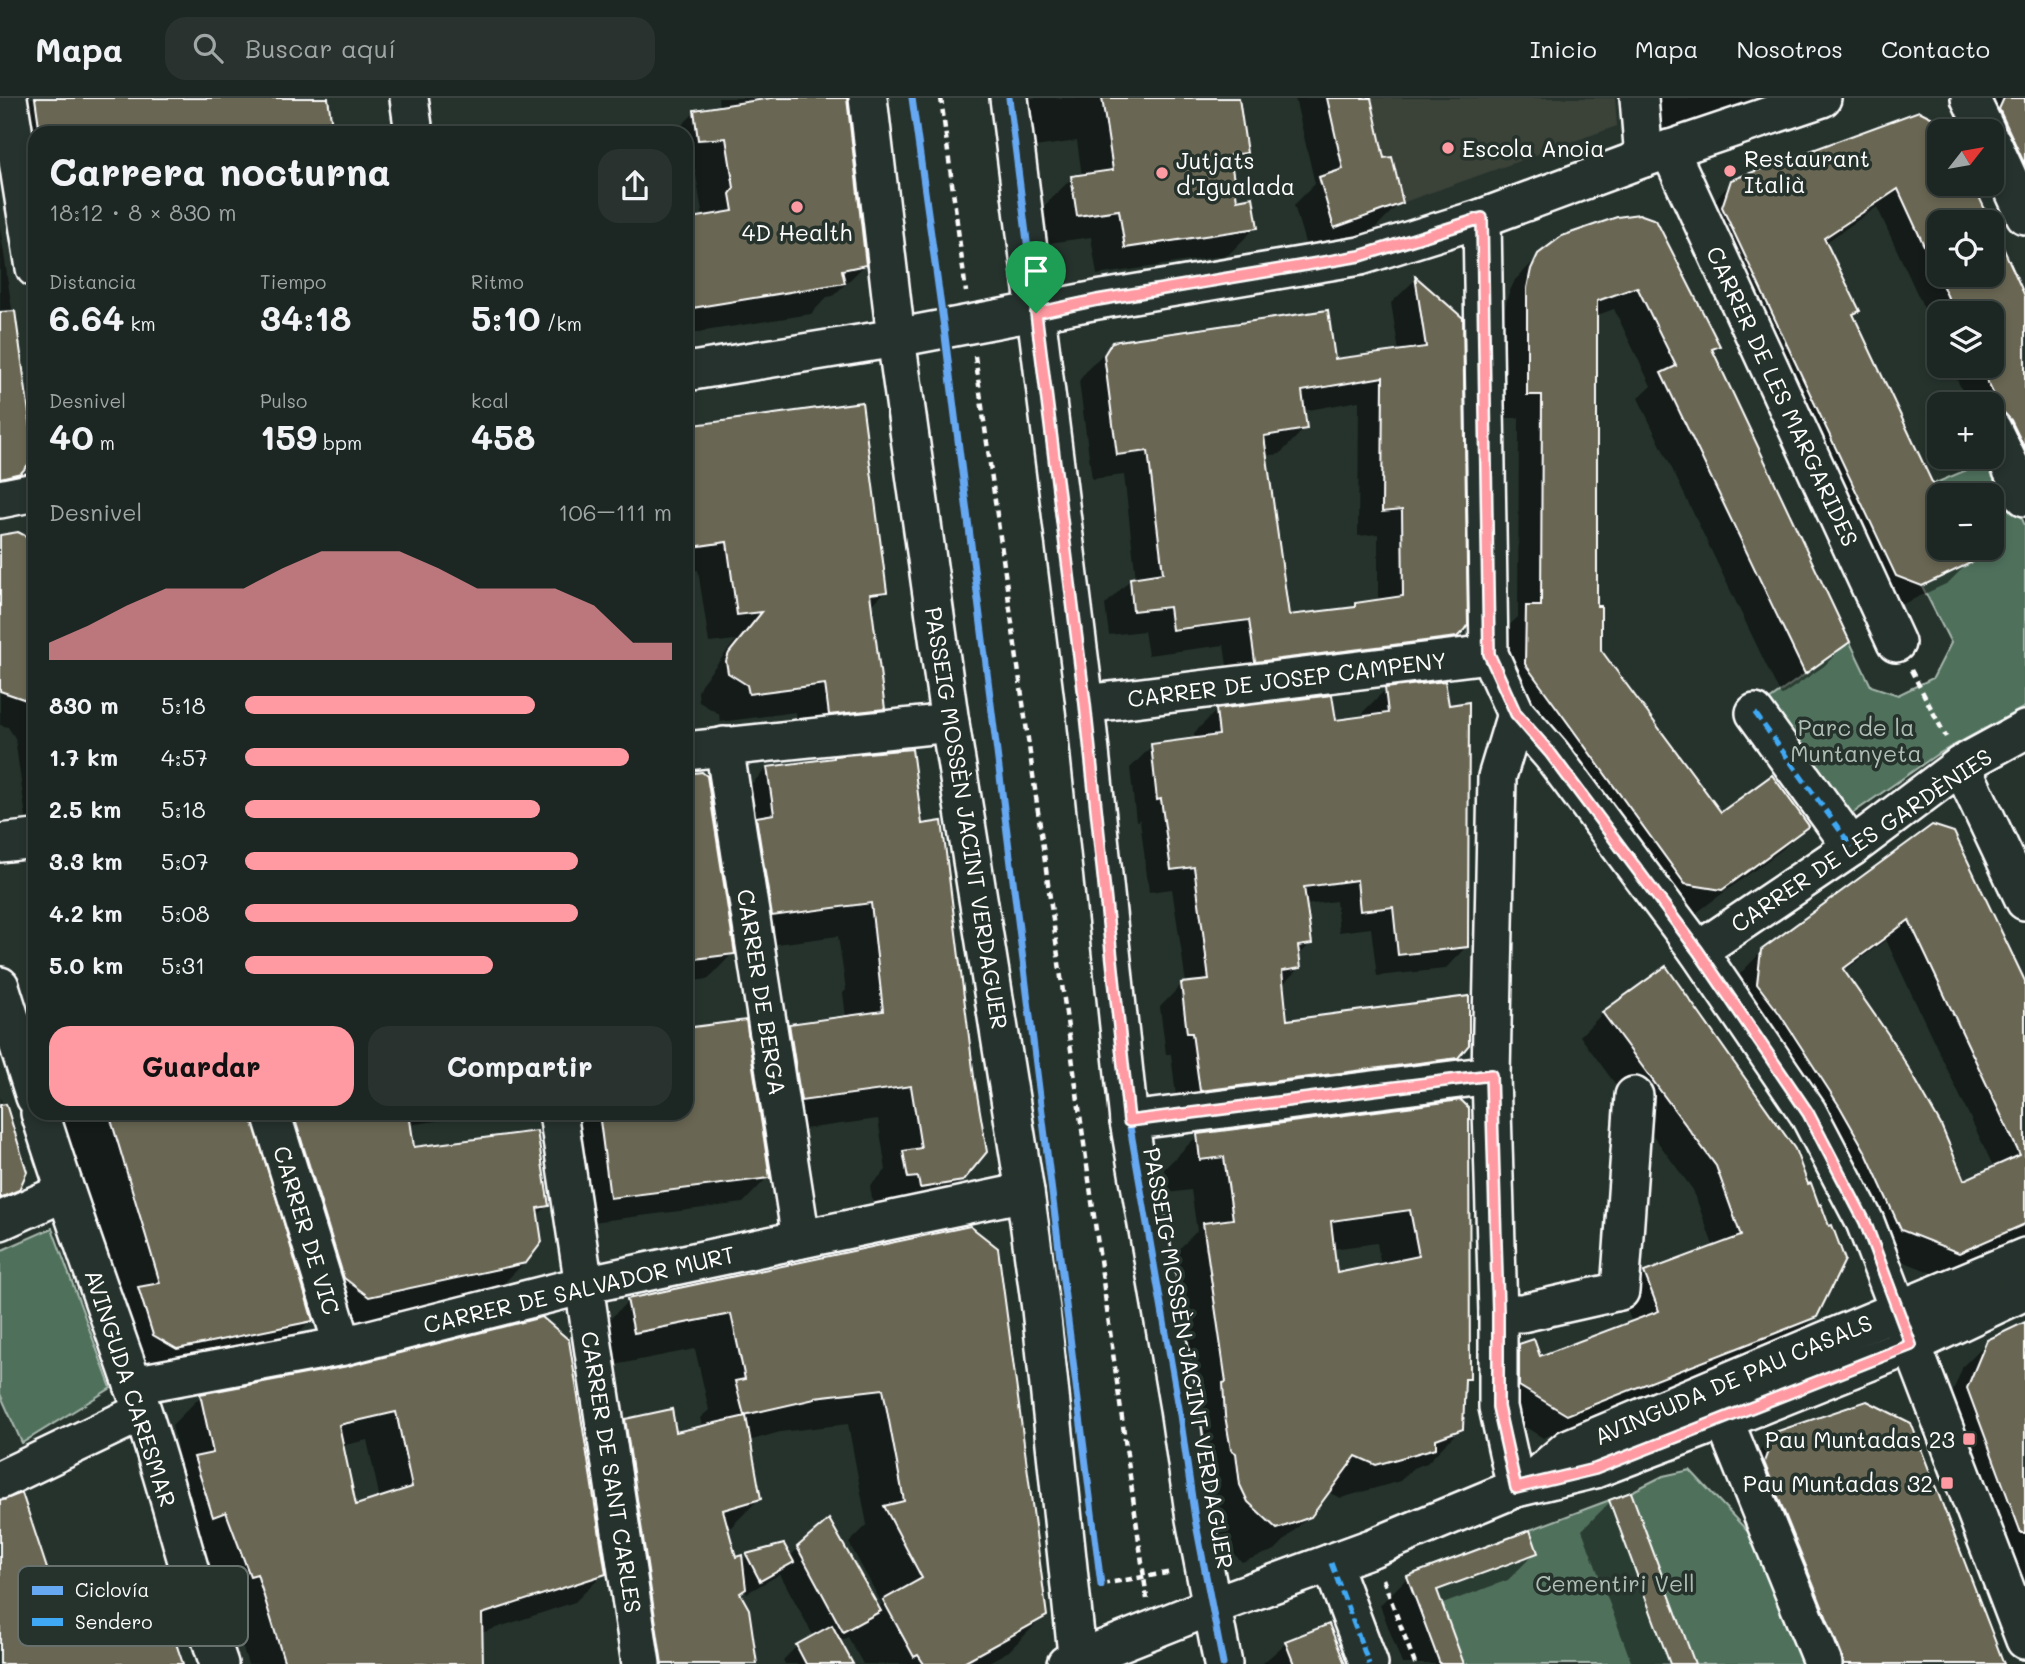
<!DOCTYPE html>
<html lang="es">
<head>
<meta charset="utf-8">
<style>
  body { margin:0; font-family:Mali,sans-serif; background:#29322f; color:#f1f3f6; height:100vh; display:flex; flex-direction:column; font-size:26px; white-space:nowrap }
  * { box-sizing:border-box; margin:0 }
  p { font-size:23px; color:#a0a5a5 }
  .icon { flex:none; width:38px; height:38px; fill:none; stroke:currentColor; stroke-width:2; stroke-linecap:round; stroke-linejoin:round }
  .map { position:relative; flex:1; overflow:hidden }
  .side { position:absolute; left:28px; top:28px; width:665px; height:994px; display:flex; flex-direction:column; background:#1c2622; border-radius:21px; box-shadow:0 4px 10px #0003,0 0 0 2px #3a4340 }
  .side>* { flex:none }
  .needle { width:46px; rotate:59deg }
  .fabs { position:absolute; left:1927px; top:21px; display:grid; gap:14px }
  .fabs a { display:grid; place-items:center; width:77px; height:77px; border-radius:14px; background:#1c2622; box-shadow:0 4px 10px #0003,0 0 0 2px #3a4340; font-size:35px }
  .pin { position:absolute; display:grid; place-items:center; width:60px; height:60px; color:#fff; margin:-72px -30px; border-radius:50% 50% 50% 0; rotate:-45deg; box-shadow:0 0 7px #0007 }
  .pin .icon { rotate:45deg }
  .round { display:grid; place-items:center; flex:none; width:74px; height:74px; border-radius:21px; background:#29322f }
  .headline { display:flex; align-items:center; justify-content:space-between; height:119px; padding:0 21px }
  h1 { font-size:38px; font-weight:800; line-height:52px }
  .figures { display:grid; grid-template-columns:repeat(3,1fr); gap:10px; height:119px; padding:7px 21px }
  .figures div { display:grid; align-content:center }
  .figures b { font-size:35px; font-weight:800 }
  .figures small { font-size:19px; font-weight:400 }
  .figures p { font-size:19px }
  .chart { height:196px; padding:14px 21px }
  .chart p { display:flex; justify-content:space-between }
  .chart svg { width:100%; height:126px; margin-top:7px; fill:#ff9aa2; opacity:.7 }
  .action { display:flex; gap:14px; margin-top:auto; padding:14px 21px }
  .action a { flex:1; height:80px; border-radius:21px; background:#ff9aa2; color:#111; font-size:28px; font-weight:800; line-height:80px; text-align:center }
  .action a+a { background:#29322f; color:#f1f3f6 }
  ul { padding:0 21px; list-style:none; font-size:23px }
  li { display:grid; grid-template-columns:112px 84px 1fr; align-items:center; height:52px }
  li i { height:18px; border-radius:9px; background:#ff9aa2 }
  header { display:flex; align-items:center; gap:42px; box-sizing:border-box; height:98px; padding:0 35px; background:#1c2622; border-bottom:2px solid #3a4340 }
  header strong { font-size:33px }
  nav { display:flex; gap:38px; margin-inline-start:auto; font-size:24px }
  .search { width:490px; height:63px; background:#29322f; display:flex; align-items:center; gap:18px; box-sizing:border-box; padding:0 24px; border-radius:21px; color:#a0a5a5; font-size:26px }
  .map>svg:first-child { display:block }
</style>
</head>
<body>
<header>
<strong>Mapa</strong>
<div class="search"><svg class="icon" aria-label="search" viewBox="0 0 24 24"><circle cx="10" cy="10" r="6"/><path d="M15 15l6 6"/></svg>Buscar aquí</div>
<nav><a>Inicio</a><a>Mapa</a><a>Nosotros</a><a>Contacto</a></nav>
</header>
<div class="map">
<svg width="2025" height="1566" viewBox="0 0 2025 1566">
  <rect width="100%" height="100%" fill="#26332d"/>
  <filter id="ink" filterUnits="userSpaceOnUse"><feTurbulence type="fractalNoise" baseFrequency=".0143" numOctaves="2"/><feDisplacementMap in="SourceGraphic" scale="14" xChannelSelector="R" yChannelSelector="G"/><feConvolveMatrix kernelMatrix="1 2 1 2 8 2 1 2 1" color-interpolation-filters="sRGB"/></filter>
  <g filter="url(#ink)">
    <path fill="#3a4238" d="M1327,0H1615L1617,28L1354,122Z"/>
    <g fill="#50715c" stroke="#a8b8ae" stroke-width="2">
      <path d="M1993,361L2025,427V609L1936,657L1843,722L1762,607L1846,547L1849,542L1871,588L1898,597L1933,580L1951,545L1922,488L1970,464L1963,450H1992V397L1939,399L1933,386Z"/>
      <path d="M52,1130L111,1290L22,1345L0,1296V1153Z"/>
      <path d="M1690,1372L1768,1455L1812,1566H1440L1407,1478L1631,1394L1663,1378Z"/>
    </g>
    <g fill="#0007" fill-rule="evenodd">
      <path d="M2,0H326L331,35H35V220Z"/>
      <path d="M718,0H846L865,167L833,198L827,199L811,216L686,236V122L703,120L695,71H686V35H674L695,14L719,10Z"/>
      <path d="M1013,0H1237L1246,54L1230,70L1235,104L1256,129L1228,157L1097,177L1091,139L1049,145L1044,108L1072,80L1082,78L1077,43L1021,51Z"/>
      <path d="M1295,0H1369L1383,63L1401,104L1374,131L1308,155L1294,107L1315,86Z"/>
      <path d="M1618,0H1763L1646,42L1619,17Z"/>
      <path d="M1998,0H2025V131L1992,6Z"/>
      <path d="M1919,15L1944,27L1947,33H1939V86H1972L1989,124H1939V177H1992V129L2025,201V427L2024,411L1992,343V306H1968L1951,268H1992V215H1939V243L1877,109L1825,145L1858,213L1852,218L1939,403V450H1961L1968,465L1948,485L1901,507L1876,498L1712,105L1732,84Z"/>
      <path d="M1618,121L1717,248L1712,254L1848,544L1824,568L1781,598L1638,300L1651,288L1614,211L1595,218L1596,510L1600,552L1721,716L1807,728L1783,751L1696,815L1661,809L1502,590L1503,533L1518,519L1519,320H1504V215L1508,197L1515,182L1540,157Z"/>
      <path d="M0,128L33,358L0,394Z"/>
      <path d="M1416,181L1461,220L1458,536L1432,562L1230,588L1224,547L1148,557L1144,533L1109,537L1105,507L1131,481H1136L1124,377L1092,381L1079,283L1088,271L1113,246L1333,263L1399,254L1391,205ZM1359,303L1358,438L1378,436V503L1356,507L1351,511L1288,519L1265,358L1280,356L1305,330L1303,313Z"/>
      <path d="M686,330L886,493L870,509L883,610L854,639L800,645L796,614L720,624L719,616L699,604L698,594L701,586L736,542L709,545L698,472L686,474Z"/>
      <path d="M0,439L25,475L35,478V724H31L30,720H26L15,640L8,629L0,627Z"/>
      <path d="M1385,592L1467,848L1445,871L1377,878L1371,830L1339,834L1336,803L1305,807L1310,846L1298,858L1299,870L1282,887L1286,924L1457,959L1434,981L1178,1014L1171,956H1166L1160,909L1182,886H1186L1182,857L1172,791L1149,794L1140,722L1136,723L1130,670L1152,648L1195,642L1194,635L1216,613L1334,624L1364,620L1363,614Z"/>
      <path d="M833,662L961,1082L927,1117L874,1113L870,1088L886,1072L878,1021L767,1036L756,961L789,927L846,920L843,895L846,892L838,838L738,851L734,704L767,670Z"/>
      <path d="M686,678L733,855L708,881L686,884Z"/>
      <path d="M1932,729L2025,888V1137L1935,1176L1879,1154L1735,908L1740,876L1762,853ZM1886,842L1994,1070L1964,1084L1843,874Z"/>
      <path d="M1666,871L1819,1215L1795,1239L1543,1340L1496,1311V1271L1520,1248L1539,1261L1632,1225L1622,1199L1645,1176L1714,1150L1693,1092L1580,938L1603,915Z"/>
      <path d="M686,931L768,1079L743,1105L585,1125L571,1015H686Z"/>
      <path d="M0,999L25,1074L17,1091L0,1108Z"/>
      <path d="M1460,1004L1468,1280L1463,1285L1461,1330L1427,1365L1413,1370L1400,1383L1341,1400L1327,1394L1309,1418L1275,1452L1242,1464L1215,1438L1170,1160L1197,1133L1191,1092L1167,1095L1164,1071L1198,1037ZM1377,1145L1381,1168L1335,1177L1332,1151Z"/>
      <path d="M60,1015H491L408,1027L412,1051L547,1108L536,1119L525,1164L488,1201L332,1235L313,1221L275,1259L140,1287L120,1210Z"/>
      <path d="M970,1130L1045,1517L1009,1553L985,1566H963L1010,1540V1536L956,1566H863L848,1539L839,1544L851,1566H785L783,1562L797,1548L814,1539L780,1476L747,1495L744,1491L738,1496L755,1566H630L598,1352L626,1323L674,1336L703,1330L700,1320L709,1312L695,1251L599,1270L592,1239L628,1203ZM848,1326L867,1427L849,1445L882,1506L877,1510L798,1450L790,1459L783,1448L747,1458L741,1463L735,1461L726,1430L731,1429L760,1400L749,1343L780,1334Z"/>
      <path d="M2025,1226V1532L1944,1316L1963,1268L1988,1243Z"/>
      <path d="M348,1270L604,1475L575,1504L481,1535L482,1566H248L228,1504L220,1506L197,1442L165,1389L182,1373L172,1327L201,1298ZM367,1342L380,1401L354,1409L341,1348Z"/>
      <path d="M1776,1335L2002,1566H1807L1747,1364Z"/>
      <path d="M1630,1396L1693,1566H1632L1582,1432L1610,1404Z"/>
      <path d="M1536,1454L1508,1482L1440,1507L1462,1566H1402L1380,1507L1408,1479Z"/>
      <path d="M1286,1545L1343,1566H1262Z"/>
    </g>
    <g fill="#696653" stroke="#fff" stroke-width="2" fill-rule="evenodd">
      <path d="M35,0H328L333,35H40Z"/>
      <path d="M771,0H847L866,167L842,172L845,185L686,211V121L733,113L730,96L734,90L726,40L698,42L694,12Z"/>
      <path d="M1102,0H1239L1247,55L1230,57L1237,102L1253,99L1258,130L1125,150L1119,112L1077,118L1071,78L1113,72Z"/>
      <path d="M1327,0H1371L1384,60L1392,59L1403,105L1334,130L1319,79L1343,71Z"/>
      <path d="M2004,0H2025V67L1999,11Z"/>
      <path d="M1919,13L1939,23V86H1973L1991,124H1939V177H1992V125L2025,198V351L2011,322L2001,312L1980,268H1992V215H1955L1898,91L1824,140L1860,213L1853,216L1939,399V450H2002L1922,488L1896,478L1722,109L1731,82Z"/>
      <path d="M1639,116L1656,122L1720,248L1712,251L1850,544L1805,576L1661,275L1676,268L1637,189L1597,203V508H1601V552L1721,714L1772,677L1809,728L1722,792L1685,786L1525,566L1526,508H1541L1542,297H1527V190L1531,171L1538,156L1562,138L1617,119Z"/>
      <path d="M1415,178L1463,220L1468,526L1464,532L1457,539L1255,564L1249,522L1172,532L1169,509L1133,513L1130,480L1163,475L1148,353L1117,357L1104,257L1112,244L1328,212L1335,261L1426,249ZM1383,279L1382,414L1402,412L1403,498L1355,505V509L1289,517L1264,338L1307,331L1302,293Z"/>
      <path d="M15,213L35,359L21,375L0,380V214Z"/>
      <path d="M862,304L887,494L870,496L885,611L829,617L825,586L749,596L747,587L728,575L726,563L729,555L762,514L737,517L727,444L686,450V328Z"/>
      <path d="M18,434L24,437L31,446L30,464L35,470V605L0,593V437Z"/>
      <path d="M1445,583L1449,607L1469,604L1468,849L1398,857L1393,809L1360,813L1357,782L1304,789L1312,846L1298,848L1301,870L1282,873L1287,922L1469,898V947L1458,960L1200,993L1192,935H1187L1181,885L1209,882L1203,834L1194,769L1171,772L1161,701L1157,702L1151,646L1219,637L1216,611L1332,597L1336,622L1388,615L1385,590Z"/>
      <path d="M912,651L922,726L942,723L974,979L987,1054L963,1083L920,1090L918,1079L908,1080L903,1053L921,1050L911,988L801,1003L789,926L883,913L871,805L772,818L756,719L774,716L767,669L834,660V658Z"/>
      <path d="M702,674L707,678L735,856L686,862V676Z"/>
      <path d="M1932,727L1954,734L2025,883V1126L1959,1155L1901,1132L1865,1053L1840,1009L1779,915L1757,886L1761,852ZM1909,822L2020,1057L1964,1082L1941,1027L1911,974L1888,936L1843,871Z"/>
      <path d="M1666,868L1795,1051L1808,1086L1811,1085L1819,1107L1821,1106L1829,1128L1832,1127L1845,1162L1817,1219L1567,1317L1519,1288V1246L1534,1241L1540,1258L1659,1213L1644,1174L1741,1138L1716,1068L1602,914Z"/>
      <path d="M746,922L770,1080L610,1100L599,1015H686V930Z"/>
      <path d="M1461,1002L1469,1010L1470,1281H1465L1463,1331L1436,1341V1350L1376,1367L1356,1358L1311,1419L1277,1431L1248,1404L1240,1387L1236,1355L1231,1352L1225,1318L1223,1285L1226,1284L1203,1125L1233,1121L1224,1059L1200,1062L1197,1036ZM1410,1112L1419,1158L1337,1175L1331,1123Z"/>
      <path d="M6,1006L27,1074L19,1092L0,1100V1007Z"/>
      <path d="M109,1015H251L313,1223L177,1251L153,1237L138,1189L160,1185Z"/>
      <path d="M293,1015H409L414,1049L537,1033L549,1108L537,1110L542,1144L526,1165L369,1199L344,1180Z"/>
      <path d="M970,1128L998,1150L1047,1518L960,1566H924L918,1557L914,1559L883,1502L922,1480L884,1408L904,1403L883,1291L815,1299V1301L744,1317L735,1283L745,1281L731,1216L634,1235L627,1201Z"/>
      <path d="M542,1219L569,1242L606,1476L482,1516L483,1566H285L257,1476L250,1478L226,1414L213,1419L194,1359L213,1355L200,1296L348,1268ZM396,1314L412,1389L356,1407L339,1327Z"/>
      <path d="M2025,1224V1435H2021L1967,1290L1987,1242Z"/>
      <path d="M1867,1303L1911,1325L2004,1566H1844L1842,1558L1764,1364L1775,1334Z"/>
      <path d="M672,1311L676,1334L746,1318L761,1401L723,1412L736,1459L742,1457L746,1491L740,1495L749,1511L757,1566H662L625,1321Z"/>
      <path d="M1631,1394L1695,1566H1670L1609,1402Z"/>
      <path d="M22,1395L60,1510L153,1477L183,1566H0V1403Z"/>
      <path d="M829,1421L881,1513L843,1534L797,1449Z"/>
      <path d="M1530,1432L1538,1455L1437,1492L1464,1566H1440L1407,1478Z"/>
      <path d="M784,1446L794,1464L760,1483L746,1456Z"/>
      <path d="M1329,1526L1345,1566H1294L1285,1543Z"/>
      <path d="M832,1527L853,1566H806L796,1547Z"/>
    </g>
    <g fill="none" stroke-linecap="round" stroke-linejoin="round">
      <g stroke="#fff" stroke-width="42">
        <g id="minor">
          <path d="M8,0L35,170"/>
          <path d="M409,0L414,35"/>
          <path d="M868,0L896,240L950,625L1025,1094L1041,1211L1078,1566"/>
          <path d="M1009,0L1085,606L1129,1023L1179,1310L1195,1421L1223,1566"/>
          <path d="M1639,0L1644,60"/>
          <path d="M1970,0L1986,33"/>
          <path d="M1992,45L2025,117"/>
          <path d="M1669,51L1896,545"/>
          <path d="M1482,120L1489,556L1516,616L1551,656L1698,853L1808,1015L1865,1124L2025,1542"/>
          <path d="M686,274L896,240L1097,202L1360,158L1482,120L1644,60L1822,0"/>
          <path d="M1992,331L2025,399"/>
          <path d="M0,401L35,394"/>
          <path d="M1085,606L1489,556"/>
          <path d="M1755,615L1852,749"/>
          <path d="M724,648L801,1141"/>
          <path d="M686,653L950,625"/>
          <path d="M1961,667L2025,803"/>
          <path d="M0,745L35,741"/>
          <path d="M1698,853L1852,749L1961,667L2025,632"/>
          <path d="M0,888L35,999"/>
          <path d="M40,1015C71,1115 108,1213 142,1312C170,1396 190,1482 219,1566"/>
          <path d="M271,1015L343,1248"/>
          <path d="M558,1015L641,1566"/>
          <path d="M1129,1023L1491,977"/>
          <path d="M0,1123L65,1094"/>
          <path d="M1498,1215H1522L1620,1193L1634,998"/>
          <path d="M133,1287L343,1248L584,1187L1025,1094"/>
          <path d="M1724,1322L1823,1566"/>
          <path d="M0,1382L142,1314"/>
          <path d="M1529,1385L1569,1350L2025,1159"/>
          <path d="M1516,1390L1498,1309V1215L1491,977L1497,679L1516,616"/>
          <path d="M1331,1465L1369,1566"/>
          <path d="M1066,1566L1212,1508L1372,1450L1516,1390L1595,1371L1724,1322L1911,1247L2025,1193"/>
        </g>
      </g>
      <g stroke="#fff" stroke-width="4.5" stroke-dasharray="7 5" stroke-linecap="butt">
        <path d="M941,0L966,194"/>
        <path d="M975,258L1147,1501"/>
        <path d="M1911,572L1946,639"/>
        <path d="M1383,1481L1415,1566"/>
        <path d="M1102,1486L1173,1474"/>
      </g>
      <use href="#minor" stroke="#26332d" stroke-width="37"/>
      <g stroke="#3fa9f5" stroke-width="5" stroke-dasharray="10 5" stroke-linecap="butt">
        <path d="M1755,615L1852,749"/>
        <path d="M1331,1465L1369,1566"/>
      </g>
      <g stroke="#26332d" stroke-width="11">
        <g id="cycleway">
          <path d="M912,0L944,230L1101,1487"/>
          <path d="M1009,0L1085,606L1129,1023L1179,1310L1195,1421L1223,1566"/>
        </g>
      </g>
      <use href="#cycleway" stroke="#66a8f1" stroke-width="7"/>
    </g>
  </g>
  <g fill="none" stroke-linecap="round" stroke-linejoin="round" filter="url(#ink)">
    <g stroke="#fff" stroke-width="14">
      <path id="route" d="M1482,120L1489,556L1516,616L1551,656L1698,853L1808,1015L1865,1124L1911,1247L1595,1371L1516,1390L1498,1309V1214L1491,977L1129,1023L1085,606L1036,215L1097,202L1360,158Z"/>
    </g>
    <use href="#route" stroke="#ff9aa2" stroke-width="9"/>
  </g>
  <g fill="#ff9aa2" stroke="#26332d" stroke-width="2.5">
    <circle cx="1448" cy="50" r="7"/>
    <circle cx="1730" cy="73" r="7"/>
    <circle cx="1162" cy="75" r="7"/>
    <circle cx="797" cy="109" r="7"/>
    <rect x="1962" y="1334" width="14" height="14" rx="3.5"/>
    <rect x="1940" y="1378" width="14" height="14" rx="3.5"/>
  </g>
  <g text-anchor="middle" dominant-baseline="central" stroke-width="7" stroke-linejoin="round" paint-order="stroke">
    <g font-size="23" fill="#fff" stroke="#26332d" text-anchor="start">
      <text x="1462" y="50">Escola Anoia</text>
      <text x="1744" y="60">Restaurant<tspan x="1744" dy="26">Italià</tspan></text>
      <text x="1176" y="62">Jutjats<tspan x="1176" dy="26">d'Igualada</tspan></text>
      <text x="797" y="134" text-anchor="middle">4D Health</text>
      <text x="1955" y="1341" text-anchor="end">Pau Muntadas 23</text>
      <text x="1933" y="1385" text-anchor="end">Pau Muntadas 32</text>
    </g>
    <g font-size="23" fill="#fff" stroke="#26332d">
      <text transform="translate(1783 298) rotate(65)">CARRER DE LES MARGARIDES</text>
      <text transform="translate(1287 581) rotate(-7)">CARRER DE JOSEP CAMPENY</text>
      <text transform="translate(967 720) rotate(81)">PASSEIG MOSSÈN JACINT VERDAGUER</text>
      <text transform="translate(1861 742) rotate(-34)">CARRER DE LES GARDÈNIES</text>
      <text transform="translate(762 894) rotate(81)">CARRER DE BERGA</text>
      <text transform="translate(307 1132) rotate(73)">CARRER DE VIC</text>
      <text transform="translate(579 1191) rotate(-13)">CARRER DE SALVADOR MURT</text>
      <text transform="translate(1189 1260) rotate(80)">PASSEIG MOSSÈN JACINT VERDAGUER</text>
      <text transform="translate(1733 1281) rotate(-23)">AVINGUDA DE PAU CASALS</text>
      <text transform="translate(131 1290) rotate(72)">AVINGUDA CARESMAR</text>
      <text transform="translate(612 1374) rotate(81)">CARRER DE SANT CARLES</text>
    </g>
    <g font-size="23" fill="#b0bfb6" stroke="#26332d">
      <text x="1856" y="629">Parc de la<tspan x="1856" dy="26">Muntanyeta</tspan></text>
      <text x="1615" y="1485">Cementiri Vell</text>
    </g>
  </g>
  <rect x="18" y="1468" width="230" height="80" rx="10" fill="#26332d" stroke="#67706c" stroke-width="2"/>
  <rect x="32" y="1488" width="31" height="9" fill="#66a8f1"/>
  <rect x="32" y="1520" width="31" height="8" fill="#3fa9f5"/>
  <g font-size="19" fill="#fff">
    <text x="75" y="1499">Ciclovía</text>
    <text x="75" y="1531">Sendero</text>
  </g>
</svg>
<div class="fabs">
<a><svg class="needle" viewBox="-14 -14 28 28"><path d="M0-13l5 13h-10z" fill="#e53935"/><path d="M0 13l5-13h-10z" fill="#a0a5a5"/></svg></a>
<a><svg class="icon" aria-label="locate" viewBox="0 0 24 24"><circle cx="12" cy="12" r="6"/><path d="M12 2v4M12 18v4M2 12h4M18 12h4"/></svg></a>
<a><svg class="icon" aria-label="layers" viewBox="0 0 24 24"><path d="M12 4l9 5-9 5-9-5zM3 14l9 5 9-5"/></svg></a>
<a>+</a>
<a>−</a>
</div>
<div class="pin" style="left:1036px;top:215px;background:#1e9e55"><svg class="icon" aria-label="arrive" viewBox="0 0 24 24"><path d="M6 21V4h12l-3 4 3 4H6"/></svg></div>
<section class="side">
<div class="headline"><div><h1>Carrera nocturna</h1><p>18:12 · 8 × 830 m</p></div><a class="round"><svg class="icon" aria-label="share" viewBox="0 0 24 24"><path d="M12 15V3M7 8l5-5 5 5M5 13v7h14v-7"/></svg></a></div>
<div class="figures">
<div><p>Distancia</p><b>6.64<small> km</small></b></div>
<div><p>Tiempo</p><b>34:18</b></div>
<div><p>Ritmo</p><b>5:10<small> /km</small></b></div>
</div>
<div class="figures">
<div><p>Desnivel</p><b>40<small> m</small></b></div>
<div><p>Pulso</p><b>159<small> bpm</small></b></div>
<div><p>kcal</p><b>458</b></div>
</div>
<div class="chart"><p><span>Desnivel</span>106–111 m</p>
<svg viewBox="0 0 160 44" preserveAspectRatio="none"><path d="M0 44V38L10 32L20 25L30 19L40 19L50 19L60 12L70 6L80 6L90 6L100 12L110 19L120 19L130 19L140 25L150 38L160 38V44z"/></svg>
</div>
<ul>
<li><b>830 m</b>5:18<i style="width:68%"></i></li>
<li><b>1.7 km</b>4:57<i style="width:90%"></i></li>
<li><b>2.5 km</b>5:18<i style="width:69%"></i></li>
<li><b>3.3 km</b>5:07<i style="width:78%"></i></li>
<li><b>4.2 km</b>5:08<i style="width:78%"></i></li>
<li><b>5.0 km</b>5:31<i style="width:58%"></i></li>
</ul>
<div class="action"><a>Guardar</a><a>Compartir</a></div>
</section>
</div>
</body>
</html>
